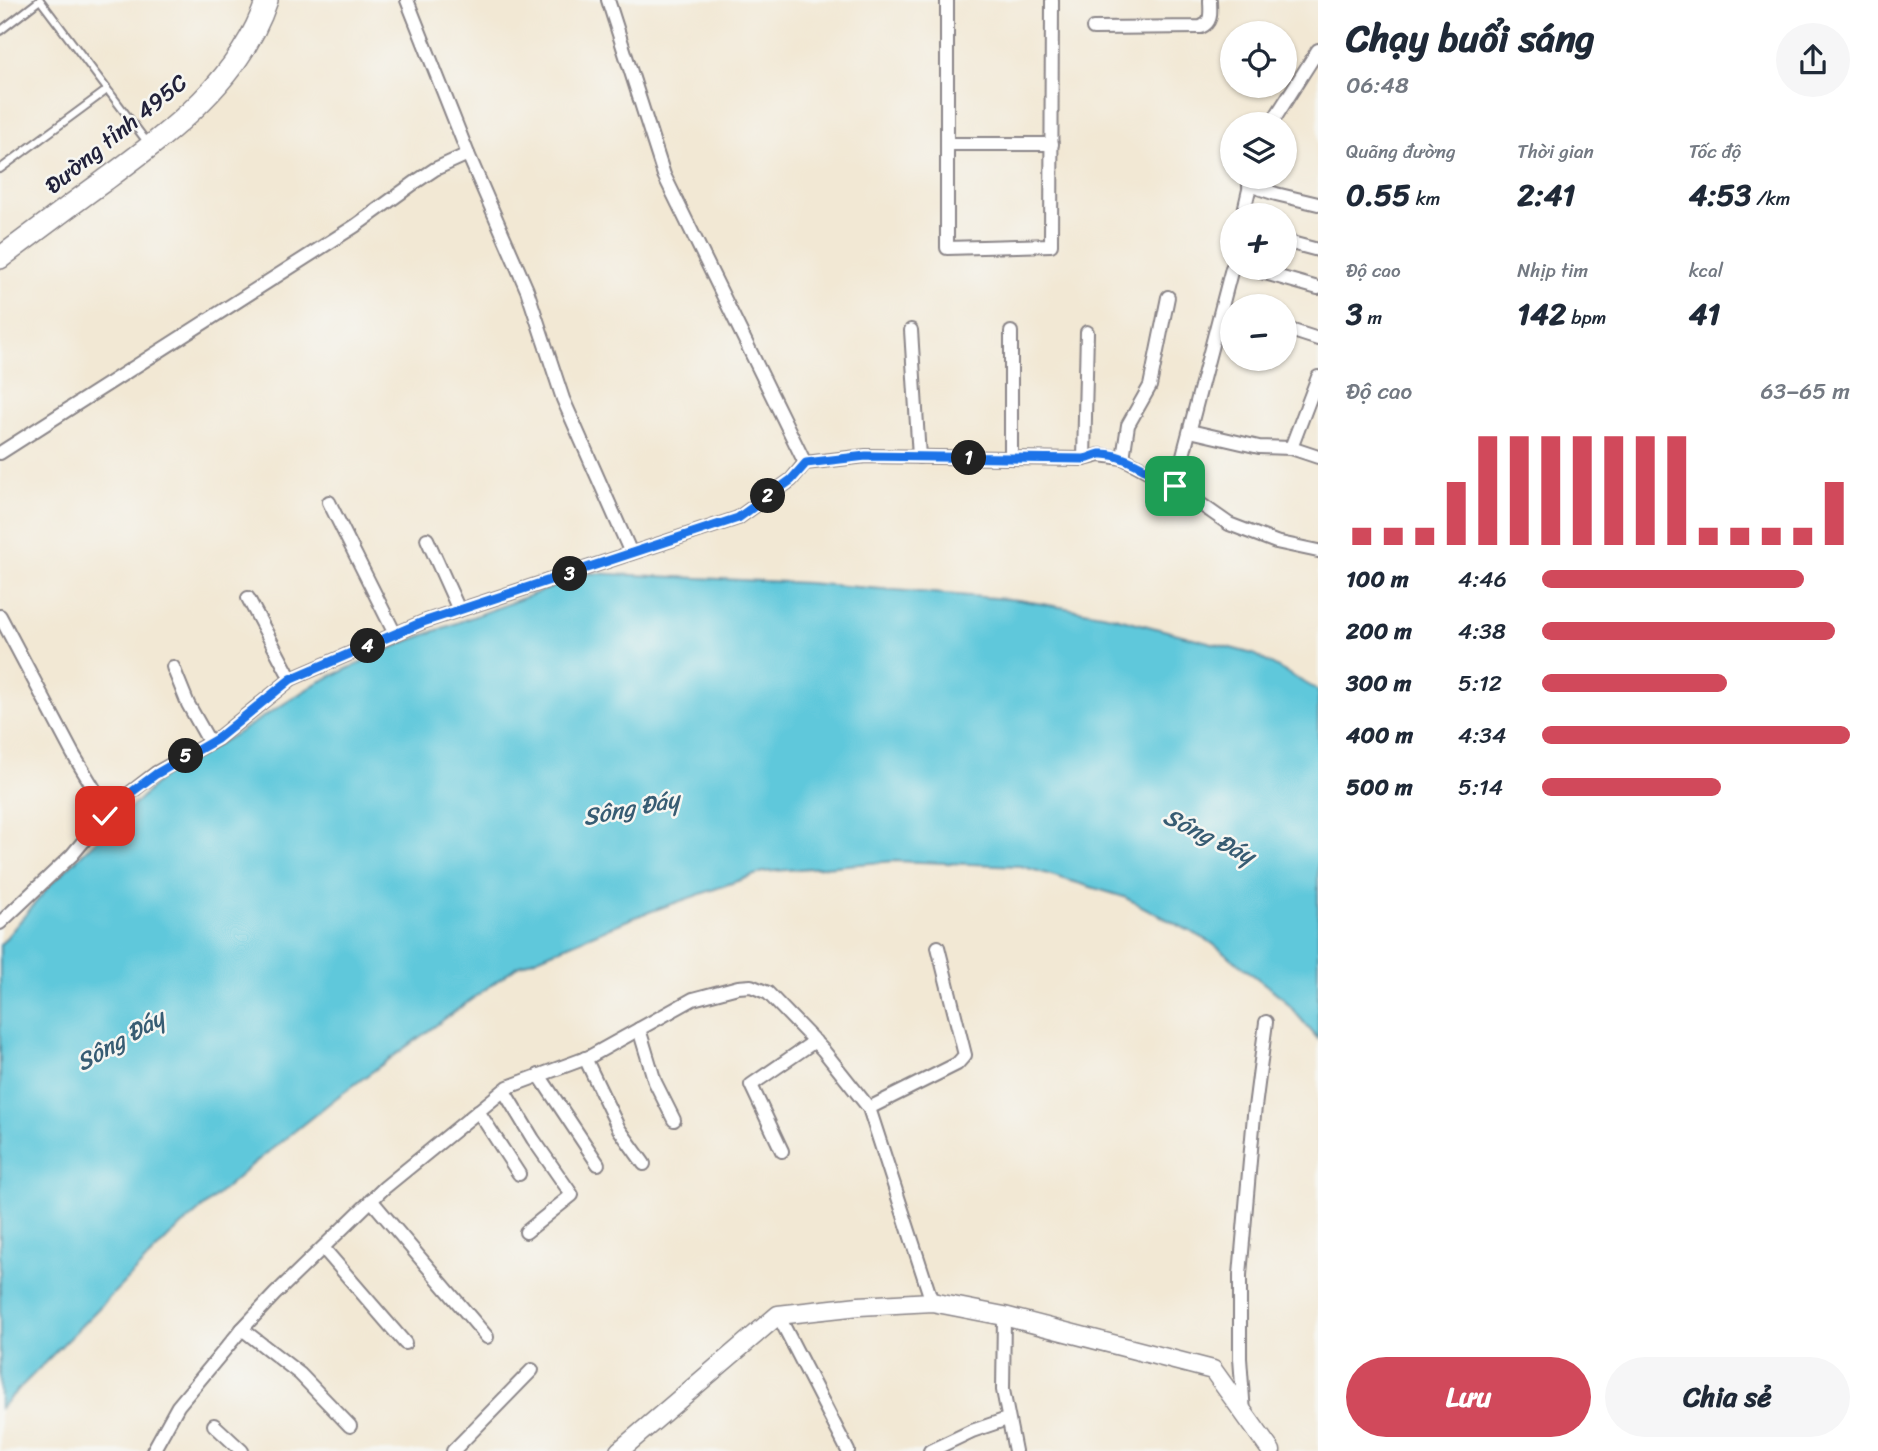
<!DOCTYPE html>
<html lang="vi">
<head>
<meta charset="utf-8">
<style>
  body { margin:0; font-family:Sriracha,sans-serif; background:#f6f6f7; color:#1f2937; height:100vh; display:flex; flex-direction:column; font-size:26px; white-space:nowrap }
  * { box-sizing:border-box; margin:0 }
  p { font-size:23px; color:#747a83 }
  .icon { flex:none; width:38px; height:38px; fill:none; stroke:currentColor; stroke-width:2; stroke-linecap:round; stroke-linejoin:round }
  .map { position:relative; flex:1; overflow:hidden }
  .details { display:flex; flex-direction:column; background:#fff; width:560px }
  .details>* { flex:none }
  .tools { position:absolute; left:1220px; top:21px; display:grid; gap:14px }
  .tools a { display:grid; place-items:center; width:77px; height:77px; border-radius:50%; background:#fff; box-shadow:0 2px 5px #0004; font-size:35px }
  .pin { position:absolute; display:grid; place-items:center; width:60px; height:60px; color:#fff; margin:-30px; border-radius:14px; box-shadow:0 4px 10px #0006 }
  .km { position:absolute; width:35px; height:35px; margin:-18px; border-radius:50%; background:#222; color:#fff; font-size:19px; line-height:35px; text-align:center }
  .round { display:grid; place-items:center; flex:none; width:74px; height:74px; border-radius:37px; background:#f6f6f7 }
  .summary { display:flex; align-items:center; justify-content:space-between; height:119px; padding:0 28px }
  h1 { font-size:38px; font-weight:700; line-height:52px }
  .figures { display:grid; grid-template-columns:repeat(3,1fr); gap:10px; height:119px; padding:7px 28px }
  .figures div { display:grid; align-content:center }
  .figures b { font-size:30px; font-weight:700 }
  .figures small { font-size:19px; font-weight:400 }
  .figures p { font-size:19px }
  .chart { height:196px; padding:14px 28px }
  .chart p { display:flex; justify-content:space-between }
  .chart svg { width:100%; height:126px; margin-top:7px; stroke:#d1495b; stroke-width:6 }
  .primary-button { display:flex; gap:14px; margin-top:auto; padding:14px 28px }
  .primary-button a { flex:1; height:80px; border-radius:42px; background:#d1495b; color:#fff; font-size:28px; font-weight:700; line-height:80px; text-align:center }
  .primary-button a+a { background:#f6f6f7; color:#1f2937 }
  ul { padding:0 28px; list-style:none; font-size:23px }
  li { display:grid; grid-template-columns:112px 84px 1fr; align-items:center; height:52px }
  li i { height:18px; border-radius:9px; background:#d1495b }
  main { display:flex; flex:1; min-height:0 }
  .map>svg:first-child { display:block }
</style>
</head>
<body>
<main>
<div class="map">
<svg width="1318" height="1451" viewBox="0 0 1318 1451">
  <rect width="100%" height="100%" fill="#f6f6f2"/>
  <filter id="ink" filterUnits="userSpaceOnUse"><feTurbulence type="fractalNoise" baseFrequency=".0143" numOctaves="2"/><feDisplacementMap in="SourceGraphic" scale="14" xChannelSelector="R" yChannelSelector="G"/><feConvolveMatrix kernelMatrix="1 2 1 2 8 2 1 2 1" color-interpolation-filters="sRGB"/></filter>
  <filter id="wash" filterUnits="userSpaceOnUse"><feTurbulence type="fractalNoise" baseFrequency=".00686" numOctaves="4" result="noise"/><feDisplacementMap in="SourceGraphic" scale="28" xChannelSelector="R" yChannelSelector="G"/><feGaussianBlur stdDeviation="1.57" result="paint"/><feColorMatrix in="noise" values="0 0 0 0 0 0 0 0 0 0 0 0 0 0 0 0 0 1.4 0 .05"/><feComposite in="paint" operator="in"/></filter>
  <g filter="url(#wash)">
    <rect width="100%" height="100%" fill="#f2e8d4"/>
    <path fill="#5fc8db" stroke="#40758b" stroke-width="2" d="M590,573L807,583L1019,600L1107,615L1253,654L1314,688L1318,691V1039L1283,998L1209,941L1124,897L1021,866L895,861L763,872L635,917L516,967L336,1098L252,1165L169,1237L0,1408V945L51,884L166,774L241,731L317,683L403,643Z"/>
  </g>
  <g filter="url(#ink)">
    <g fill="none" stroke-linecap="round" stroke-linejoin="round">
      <g stroke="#8a8588" stroke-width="10">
        <g id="lane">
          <path d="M40,0L147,142"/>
          <path d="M0,31L40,0"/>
          <path d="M0,169L107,90"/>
        </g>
      </g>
      <g stroke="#8a8588" stroke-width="16">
        <g id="street">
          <path d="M407,0L468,154L527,290L563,399L631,553"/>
          <path d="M608,0L664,175L805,463"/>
          <path d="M947,0V248L1051,245L1052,0"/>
          <path d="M1093,28L1201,27C1213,22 1210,11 1210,0"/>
          <path d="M1271,124L1318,50"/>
          <path d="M947,144H1052"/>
          <path d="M1249,185L1276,194L1318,204"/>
          <path d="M1243,215L1252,177"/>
          <path d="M1284,241L1318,250"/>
          <path d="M1247,268L1318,288"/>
          <path d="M1284,328L1318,339"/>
          <path d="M911,330L919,457"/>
          <path d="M1190,431L1259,447L1291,448L1318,457"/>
          <path d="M1291,448L1318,377"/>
          <path d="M0,453L355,226L417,181L435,169L468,154"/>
          <path d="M1011,458V332"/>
          <path d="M1123,458L1128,425L1150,386L1168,297"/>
          <path d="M1084,459L1087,332"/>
          <path d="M1175,486L1232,268"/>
          <path d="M329,502L395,634"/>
          <path d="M427,539L459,610"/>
          <path d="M248,598L291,679"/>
          <path d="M0,616L73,754L108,812"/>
          <path d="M173,667L188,704L210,743"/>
          <path d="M0,923L72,855L113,806L156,773L217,739L291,679L423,622L738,518L791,480L805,463L866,456L1084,459L1100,455L1123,458L1175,486L1229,524L1276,542L1318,551"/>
          <path d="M639,1029L655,1082L674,1120"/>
          <path d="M585,1058L619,1129L644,1164"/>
          <path d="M539,1075L598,1164"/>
          <path d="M504,1091L533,1139L572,1195L526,1232"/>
          <path d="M869,1108L957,1064L965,1055L938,947"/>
          <path d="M478,1111L519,1174"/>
          <path d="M782,1151L751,1085L815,1041"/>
          <path d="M371,1200L487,1337"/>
          <path d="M324,1249L405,1343"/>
          <path d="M778,1315L848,1451"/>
          <path d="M1004,1316L1003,1390L1015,1451"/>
          <path d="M242,1329L300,1374L350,1426"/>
          <path d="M1244,1413L1240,1358V1275L1254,1115L1266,1022"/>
          <path d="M214,1425L242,1451"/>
          <path d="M153,1451L178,1406L242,1329L275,1294L384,1188L508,1087L589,1057L693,999L738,987L751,986L768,993L823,1050L869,1108L932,1302"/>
          <path d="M453,1451L532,1370"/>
          <path d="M930,1451L972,1431L1007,1419"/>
        </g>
      </g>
      <g stroke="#8a8588" stroke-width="21">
        <path id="secondary" d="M619,1451L778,1315L859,1306L932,1302L1004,1316L1213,1370L1271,1451"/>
      </g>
      <g stroke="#8a8588" stroke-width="24">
        <path id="primary" d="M0,258C35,232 69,206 104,181C170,132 240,81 267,0"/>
      </g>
      <use href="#lane" stroke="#fff" stroke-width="6"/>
      <use href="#street" stroke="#fff" stroke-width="12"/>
      <use href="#secondary" stroke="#fff" stroke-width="18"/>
      <use href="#primary" stroke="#fff" stroke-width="21"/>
    </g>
  </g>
  <g fill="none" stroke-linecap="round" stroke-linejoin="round" filter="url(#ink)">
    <g stroke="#fff" stroke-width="14">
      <path id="route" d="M105,816L113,806L156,774L217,739L291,679L423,622L738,518L791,480L806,463L866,456L1084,459C1090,458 1095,455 1100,454C1123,452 1155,476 1175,486"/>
    </g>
    <use href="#route" stroke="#1a73e8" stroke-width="9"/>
  </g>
  <g text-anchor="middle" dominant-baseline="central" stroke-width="5" stroke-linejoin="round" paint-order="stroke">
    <g font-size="23" fill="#22223b" stroke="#f6f6f2">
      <text transform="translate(116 134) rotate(-39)">Đường tỉnh 495C</text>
    </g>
    <g font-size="24" font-style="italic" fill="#375c73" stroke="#f6f6f2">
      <text transform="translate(631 808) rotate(-11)">Sông Đáy</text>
      <text transform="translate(1209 836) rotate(26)">Sông Đáy</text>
      <text transform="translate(120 1040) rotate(-30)">Sông Đáy</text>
    </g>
  </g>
</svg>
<div class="tools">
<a><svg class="icon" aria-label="locate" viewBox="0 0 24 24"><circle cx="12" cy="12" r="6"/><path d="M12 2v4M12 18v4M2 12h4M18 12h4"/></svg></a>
<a><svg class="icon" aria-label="layers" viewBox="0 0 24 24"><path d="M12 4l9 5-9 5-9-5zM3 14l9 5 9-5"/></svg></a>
<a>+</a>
<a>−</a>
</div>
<div class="pin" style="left:1175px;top:486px;background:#1e9e55"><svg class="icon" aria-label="arrive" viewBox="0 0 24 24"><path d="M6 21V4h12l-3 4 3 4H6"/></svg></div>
<div class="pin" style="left:105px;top:816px;background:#d93025"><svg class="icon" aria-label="check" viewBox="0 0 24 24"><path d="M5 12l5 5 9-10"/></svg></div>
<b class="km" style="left:969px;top:458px">1</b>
<b class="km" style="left:768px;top:496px">2</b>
<b class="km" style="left:570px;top:574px">3</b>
<b class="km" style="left:368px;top:646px">4</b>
<b class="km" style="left:186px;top:756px">5</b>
</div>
<section class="details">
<div class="summary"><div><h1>Chạy buổi sáng</h1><p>06:48</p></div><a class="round"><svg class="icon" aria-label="share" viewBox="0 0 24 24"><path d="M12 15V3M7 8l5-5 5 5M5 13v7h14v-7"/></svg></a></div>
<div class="figures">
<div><p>Quãng đường</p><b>0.55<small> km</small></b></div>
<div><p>Thời gian</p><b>2:41</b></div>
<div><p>Tốc độ</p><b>4:53<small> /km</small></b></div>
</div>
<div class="figures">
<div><p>Độ cao</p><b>3<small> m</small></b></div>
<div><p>Nhịp tim</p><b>142<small> bpm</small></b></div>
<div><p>kcal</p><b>41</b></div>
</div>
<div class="chart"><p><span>Độ cao</span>63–65 m</p>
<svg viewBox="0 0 160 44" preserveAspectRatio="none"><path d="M5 44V38M15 44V38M25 44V38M35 44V22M45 44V6M55 44V6M65 44V6M75 44V6M85 44V6M95 44V6M105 44V6M115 44V38M125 44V38M135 44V38M145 44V38M155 44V22"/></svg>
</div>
<ul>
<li><b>100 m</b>4:46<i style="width:85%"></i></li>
<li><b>200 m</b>4:38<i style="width:95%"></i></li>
<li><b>300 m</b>5:12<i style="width:60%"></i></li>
<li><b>400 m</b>4:34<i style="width:100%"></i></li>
<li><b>500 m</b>5:14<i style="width:58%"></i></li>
</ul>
<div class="primary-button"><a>Lưu</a><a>Chia sẻ</a></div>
</section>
</main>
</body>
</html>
